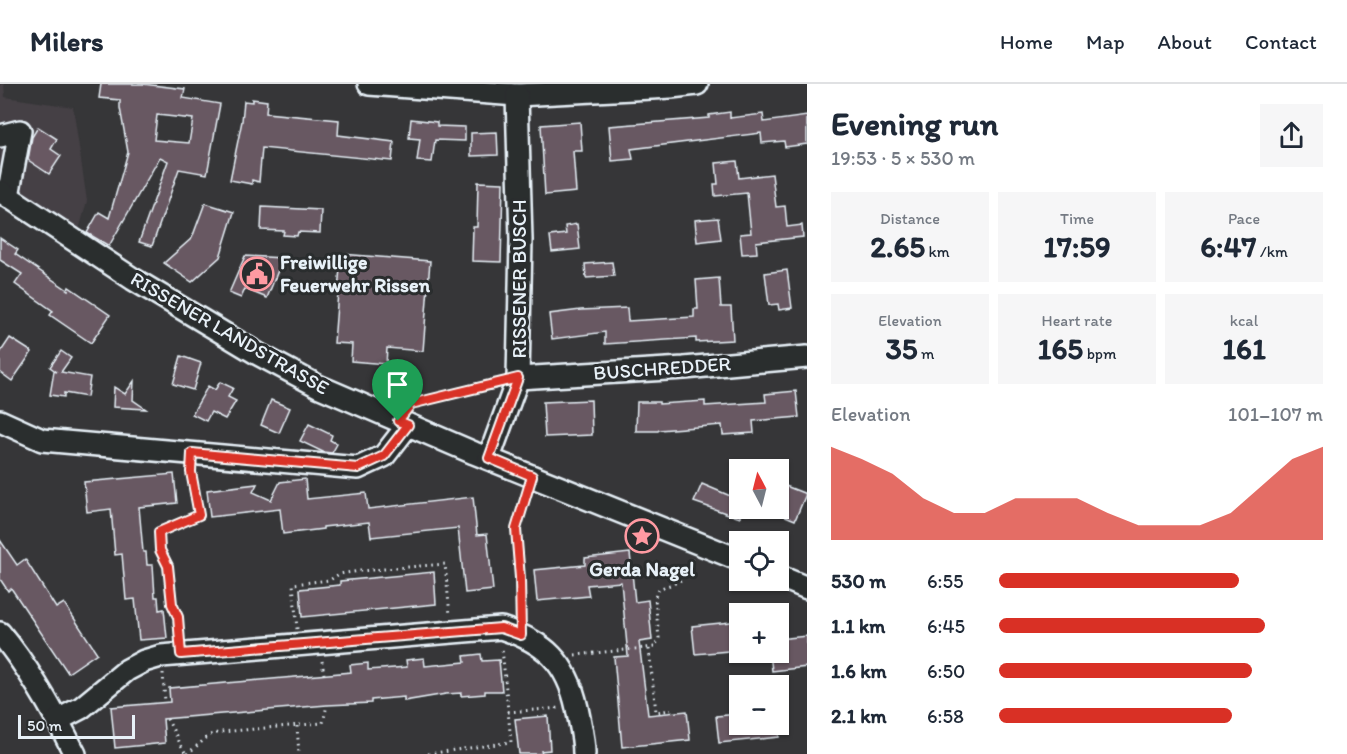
<!DOCTYPE html>
<html lang="en">
<head>
<meta charset="utf-8">
<style>
  body { margin:0; font-family:Itim,sans-serif; background:#f6f6f7; color:#1f2937; height:100vh; display:flex; flex-direction:column; font-size:22px; white-space:nowrap }
  * { box-sizing:border-box; margin:0 }
  p { font-size:20px; color:#747a83 }
  .icon { flex:none; width:33px; height:33px; fill:none; stroke:currentColor; stroke-width:2; stroke-linecap:round; stroke-linejoin:round }
  .map { position:relative; flex:1; overflow:hidden }
  .details { display:flex; flex-direction:column; background:#fff; width:540px }
  .details>* { flex:none }
  .needle { width:39px; rotate:353deg }
  .controls { position:absolute; left:729px; top:375px; display:grid; gap:12px }
  .controls a { display:grid; place-items:center; width:60px; height:60px; border-radius:0px; background:#fff; box-shadow:0 2px 4px #0004; font-size:30px }
  .scale { position:absolute; left:18px; bottom:15px; width:117px; box-sizing:border-box; padding-left:6px; border:3px solid #e8f1f8; border-top:0; font-size:16px; line-height:21px; white-space:nowrap; color:#e8f1f8; -webkit-text-stroke:4px #2a2d2e; paint-order:stroke }
  .pin { position:absolute; display:grid; place-items:center; width:51px; height:51px; color:#fff; margin:-62px -26px; border-radius:50% 50% 50% 0; rotate:-45deg; box-shadow:0 0 6px #0007 }
  .pin .icon { rotate:45deg }
  .round { display:grid; place-items:center; flex:none; width:63px; height:63px; border-radius:0px; background:#f6f6f7 }
  .overview { display:flex; align-items:center; justify-content:space-between; height:102px; padding:0 24px }
  h1 { font-size:33px; font-weight:700; line-height:45px }
  .stats { display:grid; grid-template-columns:repeat(3,1fr); gap:9px; height:102px; padding:6px 24px }
  .stats div { display:grid; align-content:center; border-radius:0px; background:#f6f6f7; text-align:center }
  .stats b { font-size:30px; font-weight:700 }
  .stats small { font-size:16px; font-weight:400 }
  .stats p { font-size:16px }
  .chart { height:168px; padding:12px 24px }
  .chart p { display:flex; justify-content:space-between }
  .chart svg { width:100%; height:108px; margin-top:6px; fill:#d93025; opacity:.7 }
  ul { padding:0 24px; list-style:none; font-size:20px }
  li { display:grid; grid-template-columns:96px 72px 1fr; align-items:center; height:45px }
  li i { height:15px; border-radius:8px; background:#d93025 }
  header { display:flex; align-items:center; gap:36px; box-sizing:border-box; height:84px; padding:0 30px; background:#fff; border-bottom:2px solid #e0e1e3 }
  header strong { font-size:28px }
  nav { display:flex; gap:33px; margin-inline-start:auto; font-size:21px }
  main { display:flex; flex:1; min-height:0 }
  .map>svg:first-child { display:block }
</style>
</head>
<body>
<header>
<strong>Milers</strong>
<nav><a>Home</a><a>Map</a><a>About</a><a>Contact</a></nav>
</header>
<main>
<div class="map">
<svg width="807" height="670" viewBox="0 0 807 670">
  <rect width="100%" height="100%" fill="#363638"/>
  <filter id="ink" filterUnits="userSpaceOnUse"><feTurbulence type="fractalNoise" baseFrequency=".0167" numOctaves="2"/><feDisplacementMap in="SourceGraphic" scale="12" xChannelSelector="R" yChannelSelector="G"/><feConvolveMatrix kernelMatrix="1 2 1 2 8 2 1 2 1" color-interpolation-filters="sRGB"/></filter>
  <g filter="url(#ink)">
    <path fill="#454045" d="M0,0H4L5,13L73,23L87,117L79,146L0,91Z"/>
    <g fill="#685862" stroke="#e8f1f8" stroke-width="1.5" fill-rule="evenodd">
      <path d="M101,0H143L185,5L183,14L220,20L207,90L179,85L152,162L139,158L168,77L160,73L109,162L87,149L99,128L109,134L128,68L120,24V16L99,14ZM157,31L193,35L189,59L154,56Z"/>
      <path d="M252,15L267,17L266,29L339,36L338,51L394,58L392,77L262,64L259,98L252,96V100L230,96L242,37L244,17L252,18Z"/>
      <path d="M730,28V34L763,30L764,38L807,32V60L785,63L784,57L762,59L761,49L631,65L633,75L612,77L609,42L709,34V31Z"/>
      <path d="M411,35L437,38V42L465,43V57L435,56L432,78L417,77L420,55L409,54Z"/>
      <path d="M580,38L582,67H573L576,108L545,111L541,41Z"/>
      <path d="M38,43L57,55L51,65L61,72L49,90L28,76L32,53Z"/>
      <path d="M497,48L498,71L471,72V49Z"/>
      <path d="M737,77L739,94L772,90L776,123L785,122L787,143L802,141L803,153L756,158L757,169L742,170L740,150L751,149L747,109L715,112L714,100H718L716,79Z"/>
      <path d="M478,98L503,99L501,178L472,177L473,143H477Z"/>
      <path d="M205,119L234,128L220,173L192,198L164,179L192,154Z"/>
      <path d="M262,123L321,126L320,149L298,148L297,152L283,151L284,147L261,146Z"/>
      <path d="M718,134L721,155L697,158L695,136Z"/>
      <path d="M577,140L580,165L552,168L550,152L566,150L565,142Z"/>
      <path d="M0,154L18,166L15,170L68,206L69,203L110,231L91,259L50,231L53,227L15,200L22,190L0,176Z"/>
      <path d="M341,170L430,177L423,267L387,264L386,280L351,277L352,260L334,259Z"/>
      <path d="M245,172L283,174L267,214L245,205L241,214L229,209Z"/>
      <path d="M612,178L614,192L586,194L585,180Z"/>
      <path d="M787,186L792,224L779,226L778,220L769,221L765,189Z"/>
      <path d="M719,194L721,223H731L733,256L696,258V254L605,260V248L552,255L549,230L581,226L627,224L628,237L694,233V225H698L696,196Z"/>
      <path d="M10,254L32,268L12,297L0,288V269Z"/>
      <path d="M61,267L71,274L61,288L90,293L87,313L64,309V313L50,311L54,287L57,288L50,283Z"/>
      <path d="M181,272L201,279L193,306L173,300Z"/>
      <path d="M134,297L133,316L146,325L113,323L114,303L125,310Z"/>
      <path d="M220,298L233,304L228,313L236,317L225,335L211,328L206,337L192,330L208,302L215,306Z"/>
      <path d="M796,307L799,333L753,337L754,349L723,351L722,341L659,346L658,347H636L637,318H659V320L705,317V322L766,318L765,310Z"/>
      <path d="M271,316L290,324L279,349L261,341Z"/>
      <path d="M591,316L592,351L545,353L543,318Z"/>
      <path d="M309,340L332,351L330,356L337,360L332,369L323,368L300,357Z"/>
      <path d="M174,390L177,419L139,423L143,468H146L147,481H153L155,513H158L159,526L164,525L167,554L139,556L135,515L126,516L122,470L115,471L111,425L87,428L84,398Z"/>
      <path d="M305,395L307,415L366,409L368,425L473,413L477,451L487,450L493,506L465,509L458,444L371,453L369,438L323,443V445L283,450L280,425L210,433L207,406L257,400L253,408L271,416L280,398Z"/>
      <path d="M778,399L806,410L795,436L778,429Z"/>
      <path d="M702,400L740,416V434L694,418Z"/>
      <path d="M0,456L17,481L25,475L56,524L64,519L97,569L68,589L11,504L8,507L0,495Z"/>
      <path d="M630,469L635,518L648,516L652,556L639,558L648,631L687,627L690,656L622,663L614,573L628,572L621,498L587,501L589,512L537,517L534,486L585,481V474Z"/>
      <path d="M434,488L436,520L302,533L300,505L340,501V497Z"/>
      <path d="M740,537V566L695,570L692,542Z"/>
      <path d="M807,552V583L772,587L770,568H778V555Z"/>
      <path d="M481,570L482,577L499,576L502,607H485V610L461,612V609L446,610L404,617V613L371,616V619L327,621L163,635L165,659L115,664L111,623L170,618L169,604L351,588L350,581L368,579V586L407,583L406,576L424,574L425,582L465,578L464,572Z"/>
      <path d="M740,630V640H778L779,653L719,659L716,632Z"/>
      <path d="M548,632L550,666L541,667L542,670H519L515,635Z"/>
    </g>
    <g fill="none" stroke-linecap="round" stroke-linejoin="round">
      <g stroke="#e8f1f8" stroke-width="26">
        <g id="minor">
          <path d="M369,0L517,11L671,3L697,0"/>
          <path d="M0,52L20,47L8,112"/>
          <path d="M0,107L133,195L258,270L318,302L474,369L740,476"/>
          <path d="M518,294L684,284L807,273"/>
          <path d="M0,337L42,356L358,384L384,372L408,341"/>
          <path d="M489,374L518,294L521,156L517,11"/>
          <path d="M778,492L807,504"/>
          <path d="M0,549C30,585 54,628 75,670"/>
          <path d="M58,636L81,624L127,586L144,577L161,572L501,544C545,558 567,578 577,624C580,640 584,653 584,670"/>
        </g>
      </g>
      <g stroke="#e8f1f8" stroke-width="3" stroke-dasharray="1.5 4.5" stroke-linecap="butt">
        <path d="M409,323L411,320L497,299"/>
        <path d="M522,534L516,445L527,408"/>
        <path d="M297,545L293,500L330,496L339,490L360,487L445,480L450,531"/>
        <path d="M179,553L178,533L172,520L168,482L160,466L159,448L199,431L191,386"/>
        <path d="M649,565L656,628L671,626"/>
        <path d="M575,571L655,563L659,554L655,514C658,499 673,504 683,494C687,489 689,481 692,475"/>
        <path d="M322,577L324,590"/>
        <path d="M163,589L165,618"/>
        <path d="M508,628L560,624"/>
        <path d="M167,635L186,670"/>
        <path d="M297,642L299,670"/>
        <path d="M187,670L210,651L221,648L323,639L327,621"/>
        <path d="M428,670L511,658L502,564"/>
      </g>
      <use href="#minor" stroke="#2a2d2e" stroke-width="21"/>
    </g>
  </g>
  <g fill="none" stroke-linecap="round" stroke-linejoin="round" filter="url(#ink)">
    <g stroke="#fff" stroke-width="12">
      <path id="route" d="M518,294L489,374L532,392L516,445L520,494L521,551L501,544L181,570L178,533L172,520L168,482L160,466L159,448L199,431L191,388L192,369L358,384L384,372L408,341L398,337L411,320Z"/>
    </g>
    <use href="#route" stroke="#d93025" stroke-width="8"/>
  </g>
  <defs>
    <g id="civic-ring" transform="scale(1.725)"><circle r="9.5" fill="#2a2d2e" stroke="#ff9aa2" stroke-width="1.5"/><path d="M-.6-6.5H3V-4.5H.6V-3L4-1V1h2V6H-6V1h2V-1L-.6-3ZM-1.2 2.5V6h2.4V2.5Z" fill="#ff9aa2"/></g>
    <g id="sight-ring" transform="scale(1.725)"><circle r="9.5" fill="#2a2d2e" stroke="#ff9aa2" stroke-width="1.5"/><path d="M0-6L1.8-2.2L6-1.7L2.9 1.2L3.7 5.4L0 3.3L-3.7 5.4L-2.9 1.2L-6-1.7L-1.8-2.2Z" fill="#ff9aa2"/></g>
  </defs>
  <g fill-rule="evenodd">
    <use href="#civic-ring" x="257" y="190"/>
    <use href="#sight-ring" x="642" y="452"/>
  </g>
  <g text-anchor="middle" dominant-baseline="central" stroke-width="6" stroke-linejoin="round" paint-order="stroke">
    <g font-size="20" font-weight="bold" fill="#e8f1f8" stroke="#2a2d2e" text-anchor="start">
      <text x="280" y="178">Freiwillige<tspan x="280" dy="23">Feuerwehr Rissen</tspan></text>
      <text x="642" y="485" text-anchor="middle">Gerda Nagel</text>
    </g>
    <g font-size="20" fill="#e8f1f8" stroke="#2a2d2e">
      <text transform="translate(519 195) rotate(-90)">RISSENER BUSCH</text>
      <text transform="translate(230 249) rotate(30)">RISSENER LANDSTRASSE</text>
      <text transform="translate(662 284) rotate(-4)">BUSCHREDDER</text>
    </g>
  </g>
</svg>
<div class="controls">
<a><svg class="needle" viewBox="-14 -14 28 28"><path d="M0-13l5 13h-10z" fill="#e53935"/><path d="M0 13l5-13h-10z" fill="#747a83"/></svg></a>
<a><svg class="icon" aria-label="locate" viewBox="0 0 24 24"><circle cx="12" cy="12" r="6"/><path d="M12 2v4M12 18v4M2 12h4M18 12h4"/></svg></a>
<a>+</a>
<a>−</a>
</div>
<div class="scale">50 m</div>
<div class="pin" style="left:398px;top:337px;background:#1e9e55"><svg class="icon" aria-label="arrive" viewBox="0 0 24 24"><path d="M6 21V4h12l-3 4 3 4H6"/></svg></div>
</div>
<section class="details">
<div class="overview"><div><h1>Evening run</h1><p>19:53 · 5 × 530 m</p></div><a class="round"><svg class="icon" aria-label="share" viewBox="0 0 24 24"><path d="M12 15V3M7 8l5-5 5 5M5 13v7h14v-7"/></svg></a></div>
<div class="stats">
<div><p>Distance</p><b>2.65<small> km</small></b></div>
<div><p>Time</p><b>17:59</b></div>
<div><p>Pace</p><b>6:47<small> /km</small></b></div>
</div>
<div class="stats">
<div><p>Elevation</p><b>35<small> m</small></b></div>
<div><p>Heart rate</p><b>165<small> bpm</small></b></div>
<div><p>kcal</p><b>161</b></div>
</div>
<div class="chart"><p><span>Elevation</span>101–107 m</p>
<svg viewBox="0 0 160 44" preserveAspectRatio="none"><path d="M0 44V6L10 11L20 17L30 27L40 33L50 33L60 27L70 27L80 27L90 33L100 38L110 38L120 38L130 33L140 22L150 11L160 6V44z"/></svg>
</div>
<ul>
<li><b>530 m</b>6:55<i style="width:74%"></i></li>
<li><b>1.1 km</b>6:45<i style="width:82%"></i></li>
<li><b>1.6 km</b>6:50<i style="width:78%"></i></li>
<li><b>2.1 km</b>6:58<i style="width:72%"></i></li>
</ul>
</section>
</main>
</body>
</html>
